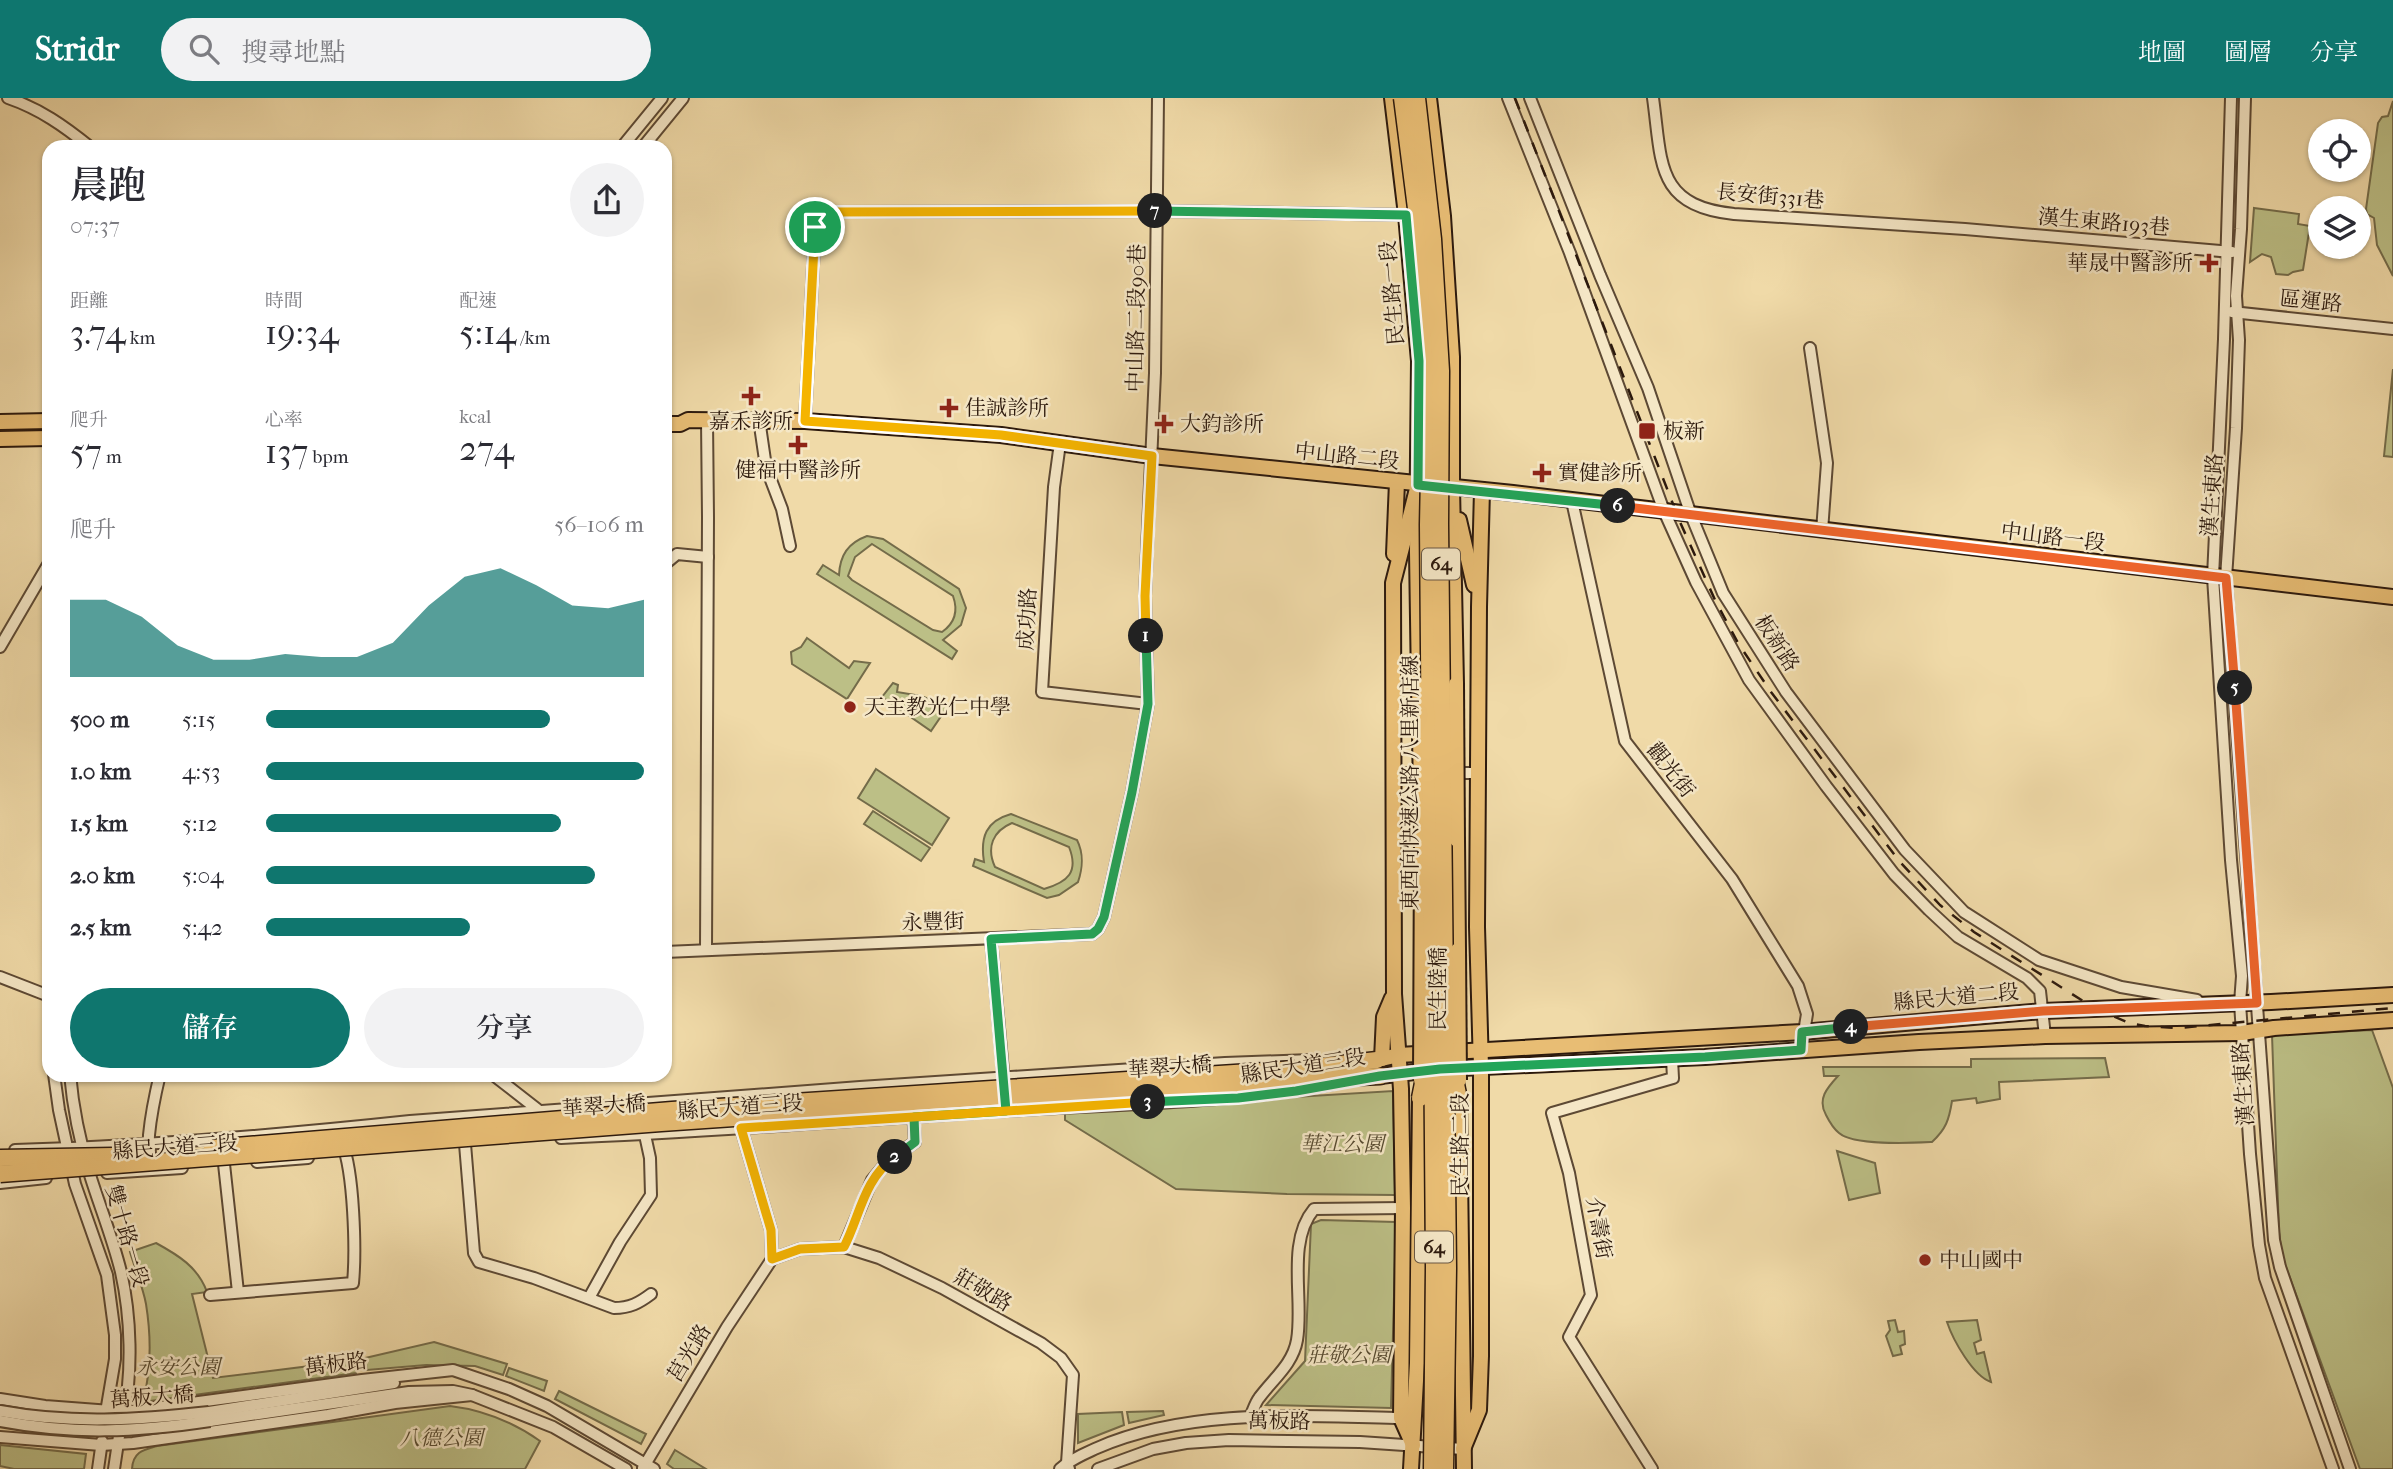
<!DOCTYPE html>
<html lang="zh-TW">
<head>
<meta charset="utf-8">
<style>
  body { margin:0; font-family:"IM FELL French Canon","Noto Serif TC",serif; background:#f2f2f3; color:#2b2b33; height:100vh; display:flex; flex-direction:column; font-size:26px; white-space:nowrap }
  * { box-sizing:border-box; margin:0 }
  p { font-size:23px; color:#7c7c81 }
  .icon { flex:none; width:38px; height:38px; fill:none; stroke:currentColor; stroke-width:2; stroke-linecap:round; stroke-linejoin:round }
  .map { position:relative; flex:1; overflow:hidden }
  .side { position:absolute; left:42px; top:42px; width:630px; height:942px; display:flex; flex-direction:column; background:#fff; border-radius:21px; box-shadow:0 2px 5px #0004 }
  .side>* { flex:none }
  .tools { position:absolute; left:2308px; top:21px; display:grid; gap:14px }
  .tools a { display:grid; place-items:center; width:63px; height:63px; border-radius:50%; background:#fff; box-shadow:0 2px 5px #0004; font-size:35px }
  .pin { position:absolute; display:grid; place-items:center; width:60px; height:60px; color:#fff; margin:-30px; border:4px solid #fff; border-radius:50%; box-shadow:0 2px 7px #0007 }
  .km { position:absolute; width:35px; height:35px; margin:-18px; border-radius:50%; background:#222; color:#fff; font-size:19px; line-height:35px; text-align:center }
  .round { display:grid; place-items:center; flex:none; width:74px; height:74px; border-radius:37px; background:#f2f2f3 }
  .headline { display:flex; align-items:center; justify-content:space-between; height:119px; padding:0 28px }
  h1 { font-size:38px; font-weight:600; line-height:52px }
  .stats { display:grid; grid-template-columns:repeat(3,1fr); gap:10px; height:119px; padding:7px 28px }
  .stats div { display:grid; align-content:center }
  .stats b { font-size:35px; font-weight:600 }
  .stats small { font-size:19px; font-weight:400 }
  .stats p { font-size:19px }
  .chart { height:196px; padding:14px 28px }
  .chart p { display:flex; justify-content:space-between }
  .chart svg { width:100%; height:126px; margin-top:7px; fill:#0f766e; opacity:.7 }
  .button { display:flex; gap:14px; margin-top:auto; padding:14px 28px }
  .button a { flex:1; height:80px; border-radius:42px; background:#0f766e; color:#fff; font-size:28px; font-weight:600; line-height:80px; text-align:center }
  .button a+a { background:#f2f2f3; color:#2b2b33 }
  ul { padding:0 28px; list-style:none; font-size:23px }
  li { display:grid; grid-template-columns:112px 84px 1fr; align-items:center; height:52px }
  li i { height:18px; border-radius:9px; background:#0f766e }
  header { display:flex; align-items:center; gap:42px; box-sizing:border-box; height:98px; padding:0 35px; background:#0f766e; color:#fff }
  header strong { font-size:33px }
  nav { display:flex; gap:38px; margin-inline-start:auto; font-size:24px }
  .search { width:490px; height:63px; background:#f2f2f3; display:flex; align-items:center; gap:18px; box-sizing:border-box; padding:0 24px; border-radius:38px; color:#7c7c81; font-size:26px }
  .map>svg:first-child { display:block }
</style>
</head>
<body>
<header>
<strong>Stridr</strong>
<div class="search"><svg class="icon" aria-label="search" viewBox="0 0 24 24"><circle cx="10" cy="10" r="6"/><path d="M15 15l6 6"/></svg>搜尋地點</div>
<nav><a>地圖</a><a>圖層</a><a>分享</a></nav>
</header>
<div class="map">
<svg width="2393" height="1371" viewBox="0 0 2393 1371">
  <rect width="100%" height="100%" fill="#f0daa8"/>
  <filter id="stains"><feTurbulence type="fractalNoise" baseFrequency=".00286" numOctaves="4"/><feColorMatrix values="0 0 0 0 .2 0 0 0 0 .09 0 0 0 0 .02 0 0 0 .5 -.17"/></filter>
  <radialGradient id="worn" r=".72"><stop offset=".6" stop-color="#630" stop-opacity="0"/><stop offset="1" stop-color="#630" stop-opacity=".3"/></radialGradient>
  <g fill="#bcbf86" stroke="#746c4a" stroke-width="2" fill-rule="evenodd">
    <path d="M2393,3V178L2377,147L2374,120L2367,116L2366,111L2378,25L2382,19L2388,18Z"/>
    <path d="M2254,110L2299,116L2298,126L2310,128L2303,172L2293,174L2288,177L2276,176L2271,159L2262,156L2250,164Z"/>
    <path d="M2393,271V359L2384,358Z"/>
    <path d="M867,438L883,441L959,491L966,510L961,527L943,542L957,553L952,561L817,476L823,467L839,477C840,457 848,445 867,438ZM872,446L953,498C958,512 955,525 942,534L933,532L852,482L848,478L855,459Z"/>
    <path d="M807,540L849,570L854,563L870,565L847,601L792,566L791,554L801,549Z"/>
    <path d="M893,585L898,587L897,594L921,598L948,608L931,633L882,599Z"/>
    <path d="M876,671L949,720L932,747L858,700Z"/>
    <path d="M873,713L930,750L921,763L864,726Z"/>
    <path d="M1011,716L1077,742C1084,756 1083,769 1078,784L1059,797L1047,800L973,768L975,761L984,764C980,739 986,723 1011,716ZM1012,725L1069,749C1079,774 1068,784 1044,791L995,769C986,749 993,733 1012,725Z"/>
    <path d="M2372,932L2393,990V1371H2360L2282,1158L2279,1134L2272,937Z"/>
    <path d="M2105,960L2109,979L1999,984L2000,1001L1977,1005L1976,1000L1952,1003C1949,1022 1946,1031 1932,1044C1911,1045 1854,1048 1839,1035C1834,1031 1829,1023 1826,1017C1817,1001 1827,990 1838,978H1824L1823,969H1971V961Z"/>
    <path d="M1393,993L1395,1097L1287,1096L1176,1091L1065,1022V1013Z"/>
    <path d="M1837,1053L1875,1065L1880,1095L1849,1102Z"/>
    <path d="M1321,1122L1396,1124L1391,1310L1266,1307L1305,1263L1311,1126Z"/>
    <path d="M156,1145C178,1157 198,1169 207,1194L192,1196L213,1280L358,1262L356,1275L143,1304C151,1273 151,1237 146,1206C143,1189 135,1171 130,1154Z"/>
    <path d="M1895,1222L1898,1234L1904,1233L1905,1246L1900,1248L1902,1256L1893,1258L1886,1238L1890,1232L1888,1223Z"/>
    <path d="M1977,1222L1981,1242L1974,1245L1977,1256L1984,1254L1991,1284C1973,1278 1953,1242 1947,1224Z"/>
    <path d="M434,1244L507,1266L503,1277L475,1268L426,1267L367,1272L365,1260Z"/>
    <path d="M509,1270L547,1283L544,1293L506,1278Z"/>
    <path d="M559,1293L646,1336L641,1346L555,1301Z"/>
    <path d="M450,1308C483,1312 513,1324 540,1343L525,1371H132C133,1354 143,1352 157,1348Z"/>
    <path d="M1163,1313L1164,1317L1129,1325L1127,1314Z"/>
    <path d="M1122,1314L1124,1327L1078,1345V1316Z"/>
    <path d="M0,1347L86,1356L84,1371H14L0,1368Z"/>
    <path d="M675,1352L706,1371H674L667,1366Z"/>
  </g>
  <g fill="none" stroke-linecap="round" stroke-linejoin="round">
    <g stroke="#5d4934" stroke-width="14">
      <g id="minor">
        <path d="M8,0C40,11 64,28 90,49"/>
        <path d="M1508,0L1570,155L1664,413L1696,484L1749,582L1826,688L1894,776L1929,812L1958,839L2027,880L2040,893L2045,938"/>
        <path d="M1530,0L1600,177L1648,290L1691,417L1723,495L1786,594L1905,752L1964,814L2039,862L2121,889L2197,902"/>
        <path d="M1653,0C1662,64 1655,108 1734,116L1965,131L2232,154"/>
        <path d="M2231,0L2224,241L2213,479L2231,762L2242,878L2240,905L2250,1056L2259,1147L2265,1180L2333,1371"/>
        <path d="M2245,0L2241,131L2236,198L2239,242L2236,330L2226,480L2274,1142L2280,1169L2350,1371"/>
        <path d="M622,49L662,0"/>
        <path d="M643,49L683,0"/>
        <path d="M2232,214L2393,231"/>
        <path d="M1810,250L1827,365L1822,433"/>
        <path d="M759,321L766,369L782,411L790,448"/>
        <path d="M805,323L815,129L820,119L828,114L1157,113L1411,117"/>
        <path d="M1060,345L1054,389L1042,594L1148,606"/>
        <path d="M1572,403L1625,643L1732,781L1798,888L1807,916L1801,952"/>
        <path d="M665,466L677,456L708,459"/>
        <path d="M0,549L49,465"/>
        <path d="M1393,675H1426"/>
        <path d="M1449,675H1478"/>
        <path d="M991,841L1004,985"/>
        <path d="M706,852L708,419L707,322"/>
        <path d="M665,854L1092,836L1098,831L1104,819L1132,694L1148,606L1145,498L1155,275L1158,0"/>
        <path d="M0,879L49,898"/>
        <path d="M54,976L59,1012L75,1086L107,1177L115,1237V1261L105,1320"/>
        <path d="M70,976C73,1011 80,1044 90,1077C100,1109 113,1141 121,1174C131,1218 133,1275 123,1319"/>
        <path d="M492,976L537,1011L541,1017"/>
        <path d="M741,1030L771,1132L772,1161"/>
        <path d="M561,1040C709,1034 858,1022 1006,1013C1115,1006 1226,1006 1333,986"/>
        <path d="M465,1046L474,1155L479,1164L534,1180L614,1210C630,1210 639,1205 651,1196"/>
        <path d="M15,1052C146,1048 279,1037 410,1023L860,989L1225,965L1311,962"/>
        <path d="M257,1064L308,1060"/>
        <path d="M224,1066L238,1194"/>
        <path d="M147,1069C153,1058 148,1049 149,1037C151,1016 155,997 160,976"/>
        <path d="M107,1075L182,1070"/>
        <path d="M0,1085L46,1080"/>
        <path d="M844,1149L872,1082L888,1063L915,1044L913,1013"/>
        <path d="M772,1161L800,1151L844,1149L879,1160L942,1190L1041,1245L1061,1260L1073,1277L1067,1365L1069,1371"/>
        <path d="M210,1197L353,1185C356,1153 354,1074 342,1045"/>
        <path d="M589,1200L620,1144L651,1097L650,1060L645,1037"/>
        <path d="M0,1301L45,1308L124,1314L362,1282L453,1272L509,1291L547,1308L654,1371"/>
        <path d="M209,1314L394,1285"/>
        <path d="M1250,1319C1253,1313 1255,1305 1259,1300C1273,1281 1293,1266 1297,1242C1304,1202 1286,1144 1314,1111L1403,1110"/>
        <path d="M210,1323L409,1294L453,1293L472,1297L553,1329L626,1371"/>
        <path d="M0,1339L101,1347L133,1345L328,1317L395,1305L472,1297"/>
        <path d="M643,1370L727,1229L772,1161"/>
        <path d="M98,1371L102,1343"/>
        <path d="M114,1371L119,1338"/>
        <path d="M1060,1371C1071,1361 1084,1356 1097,1350C1188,1310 1303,1318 1401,1320"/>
        <path d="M1098,1371L1153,1351L1186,1345L1229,1342L1360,1344L1463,1351"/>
        <path d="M1652,1371L1569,1239L1591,1197L1569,1075L1552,1015L1673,980L1672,961"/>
      </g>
    </g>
    <g stroke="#2c190d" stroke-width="18">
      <g id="major">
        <path d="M1392,0L1406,117L1419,263L1417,454L1419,587"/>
        <path d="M1429,0L1443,118L1452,259V389L1456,586"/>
        <path d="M0,324L49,323"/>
        <path d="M665,326H680L688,322L805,323L1001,337L1152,358L1513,395L2393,499"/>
        <path d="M0,341L49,340"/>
        <path d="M1459,422L1474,487"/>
        <path d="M1394,456L1397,384"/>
        <path d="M1457,742L1458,852"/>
        <path d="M1382,961L1384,919L1392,900"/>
        <path d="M1377,962L1399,957L1802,934L2043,913L2271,904L2393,897"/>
        <path d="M1380,978L1440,971L1705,959L1919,944L2045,938L2242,935L2274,930L2393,922"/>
        <path d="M1459,1001L1464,1371"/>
        <path d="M1413,1347L1401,1320L1403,1110L1401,991L1394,896L1393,485L1418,387"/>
        <path d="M1463,1351L1479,1312L1481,1258V969L1477,829L1479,509L1482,392"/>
        <path d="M1411,1371L1417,1265L1420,1000"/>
      </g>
    </g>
    <g stroke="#2c190d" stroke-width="19">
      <g id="highway">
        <path d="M1295,971L1377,962"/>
        <path d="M1295,982L1380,978"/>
      </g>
    </g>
    <use href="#minor" stroke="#f5e7c6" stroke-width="10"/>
    <use href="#major" stroke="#e8bd74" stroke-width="14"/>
    <use href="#highway" stroke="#e8bd74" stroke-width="16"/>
    <path stroke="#2c190d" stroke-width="2.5" stroke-dasharray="12 12" stroke-linecap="butt" d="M1515,0L1680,424L1715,502L1738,545L1771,594L1900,764L1940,807L1974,834L2094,910L2129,925L2145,928L2178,930L2393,910"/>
    <g stroke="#5d4934" stroke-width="14" stroke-linecap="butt">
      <g id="minor-bridge">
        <path d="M0,1313C70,1326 138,1322 209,1314"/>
        <path d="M0,1323C73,1337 137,1334 210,1323"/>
      </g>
    </g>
    <g stroke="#2c190d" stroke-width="18" stroke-linecap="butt">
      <g id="major-bridge">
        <path d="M1456,586L1457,742"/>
        <path d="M1419,587L1422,743L1421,982"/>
        <path d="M1458,852L1459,982"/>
      </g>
    </g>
    <g stroke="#2c190d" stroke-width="19" stroke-linecap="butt">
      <g id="highway-bridge">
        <path d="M1402,0L1420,142L1431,277L1428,427L1434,1169L1432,1371"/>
        <path d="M1417,0L1433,141L1441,273L1440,426L1448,1170L1445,1371"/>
        <path d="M1452,966L1459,1001"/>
        <path d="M1420,1000L1426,970"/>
        <path d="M212,1050L672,1012L1295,971"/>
        <path d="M0,1060L113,1058"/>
        <path d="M0,1076L661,1025L1295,982"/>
      </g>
    </g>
    <use href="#minor-bridge" stroke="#f5e7c6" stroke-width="10"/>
    <use href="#major-bridge" stroke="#e8bd74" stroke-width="14"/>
    <use href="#highway-bridge" stroke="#e8bd74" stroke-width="16"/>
  </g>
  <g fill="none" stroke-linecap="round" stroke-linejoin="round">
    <g stroke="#fff" stroke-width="14">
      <path id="split-1" d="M815,129L805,323L1001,337L1152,358L1145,498L1146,538"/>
    </g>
    <g stroke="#fff" stroke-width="14">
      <path id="split-2" d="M895,1059L915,1044L914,1019L1006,1013L991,841L1092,836L1098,831L1104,819L1132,694L1148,606L1146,538"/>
    </g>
    <g stroke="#fff" stroke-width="14">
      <path id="split-3" d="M895,1059C864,1080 860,1118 844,1149L800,1151L772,1161L771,1132L741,1030L1148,1004"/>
    </g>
    <g stroke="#fff" stroke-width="14">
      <path id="split-4" d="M1148,1004L1238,1000L1296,993L1380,978L1440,971L1705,959L1801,952L1802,934L1851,929"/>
    </g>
    <g stroke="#fff" stroke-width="14">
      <path id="split-5" d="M1851,929L2043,913L2257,905L2235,590"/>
    </g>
    <g stroke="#fff" stroke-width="14">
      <path id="split-6" d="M1618,408L2226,480L2235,590"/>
    </g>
    <g stroke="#fff" stroke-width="14">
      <path id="split-7" d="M1155,113L1406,117L1419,263L1418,387L1618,408"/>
    </g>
    <g stroke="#fff" stroke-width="14">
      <path id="split-8" d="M815,129L820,119L828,114L1155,113"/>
    </g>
    <use href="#split-1" stroke="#f5b400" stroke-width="9"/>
    <use href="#split-2" stroke="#22a559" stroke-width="9"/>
    <use href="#split-3" stroke="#f5b400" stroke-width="9"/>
    <use href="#split-4" stroke="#22a559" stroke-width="9"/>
    <use href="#split-5" stroke="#f0652b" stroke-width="9"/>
    <use href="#split-6" stroke="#f0652b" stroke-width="9"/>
    <use href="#split-7" stroke="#22a559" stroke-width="9"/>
    <use href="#split-8" stroke="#f5b400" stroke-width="9"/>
  </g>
  <g fill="#8f2418" stroke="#f5e7c6" stroke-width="2.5">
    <path d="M2205.5 154.5h7v7h7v7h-7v7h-7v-7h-7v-7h7z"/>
    <path d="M747.5 287.5h7v7h7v7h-7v7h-7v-7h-7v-7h7z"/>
    <path d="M945.5 299.5h7v7h7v7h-7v7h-7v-7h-7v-7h7z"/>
    <path d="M1160.5 315.5h7v7h7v7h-7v7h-7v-7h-7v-7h7z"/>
    <rect x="1638" y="324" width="18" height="18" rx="3.5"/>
    <path d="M794.5 336.5h7v7h7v7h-7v7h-7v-7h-7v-7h7z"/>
    <path d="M1538.5 364.5h7v7h7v7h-7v7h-7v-7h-7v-7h7z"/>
    <circle cx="850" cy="609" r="7"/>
    <circle cx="1925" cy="1162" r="7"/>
  </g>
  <g text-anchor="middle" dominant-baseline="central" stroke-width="5" stroke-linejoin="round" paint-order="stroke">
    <g fill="#f5e7c6" stroke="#685744" stroke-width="2">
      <rect x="1422" y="450.5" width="38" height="31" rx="5"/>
      <rect x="1415" y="1133.5" width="38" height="31" rx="5"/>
    </g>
    <g font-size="19" font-weight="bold" fill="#2c190d">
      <text x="1441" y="466">64</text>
      <text x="1434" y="1149">64</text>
    </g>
    <g font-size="21" fill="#2c190d" stroke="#f5e7c6">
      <text transform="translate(1770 98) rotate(5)">長安街331巷</text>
      <text transform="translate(2104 124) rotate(5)">漢生東路193巷</text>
      <text transform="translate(1392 195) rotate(-95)">民生路一段</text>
      <text transform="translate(2311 203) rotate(6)">區運路</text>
      <text transform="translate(1136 220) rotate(-89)">中山路二段90巷</text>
      <text transform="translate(1347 358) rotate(6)">中山路二段</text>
      <text transform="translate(2212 397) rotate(-86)">漢生東路</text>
      <text transform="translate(2053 439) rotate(7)">中山路一段</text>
      <text transform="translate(1027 521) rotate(-87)">成功路</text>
      <text transform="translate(1777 545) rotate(57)">板新路</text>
      <text transform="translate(1671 672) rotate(52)">觀光街</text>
      <text transform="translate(1410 685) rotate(-90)">東西向快速公路 八里新店線</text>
      <text transform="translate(933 824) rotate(-2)">永豐街</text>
      <text transform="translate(1438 891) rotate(-90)">民生陸橋</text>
      <text transform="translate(1956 899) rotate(-5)">縣民大道二段</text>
      <text transform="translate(1303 968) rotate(-9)">縣民大道三段</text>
      <text transform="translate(1170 969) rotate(-4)">華翠大橋</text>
      <text transform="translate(2243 986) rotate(-94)">漢生東路</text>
      <text transform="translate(604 1008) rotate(-4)">華翠大橋</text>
      <text transform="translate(740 1009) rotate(-4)">縣民大道三段</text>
      <text transform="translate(1460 1047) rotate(-90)">民生路二段</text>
      <text transform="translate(175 1049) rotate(-4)">縣民大道三段</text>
      <text transform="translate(1599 1130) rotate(80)">介壽街</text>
      <text transform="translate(127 1138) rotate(74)">雙十路一段</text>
      <text transform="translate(983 1192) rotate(30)">莊敬路</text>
      <text transform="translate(689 1255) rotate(-59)">莒光路</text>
      <text transform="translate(336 1266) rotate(-7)">萬板路</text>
      <text transform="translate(152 1299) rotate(-4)">萬板大橋</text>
      <text transform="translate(1279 1323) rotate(1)">萬板路</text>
    </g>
    <g font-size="21" fill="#2c190d" stroke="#f5e7c6" text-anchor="start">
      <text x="2193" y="165" text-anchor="end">華晟中醫診所</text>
      <text x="965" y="310">佳誠診所</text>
      <text x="751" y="323" text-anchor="middle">嘉禾診所</text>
      <text x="1180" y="326">大鈞診所</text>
      <text x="1663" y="333">板新</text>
      <text x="798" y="372" text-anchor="middle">健福中醫診所</text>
      <text x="1558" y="375">實健診所</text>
      <text x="864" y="609">天主教光仁中學</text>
      <text x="1939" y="1162">中山國中</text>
    </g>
    <g font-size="21" font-style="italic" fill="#574b31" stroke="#f5e7c6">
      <text x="1342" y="1046">華江公園</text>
      <text x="1349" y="1257">莊敬公園</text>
      <text x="178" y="1269">永安公園</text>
      <text x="441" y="1340">八德公園</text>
    </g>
  </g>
  <rect width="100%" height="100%" filter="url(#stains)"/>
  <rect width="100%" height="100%" fill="url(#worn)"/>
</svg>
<div class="tools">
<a><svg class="icon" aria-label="locate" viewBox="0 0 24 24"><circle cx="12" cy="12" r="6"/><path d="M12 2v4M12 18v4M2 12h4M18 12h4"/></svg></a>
<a><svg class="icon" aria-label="layers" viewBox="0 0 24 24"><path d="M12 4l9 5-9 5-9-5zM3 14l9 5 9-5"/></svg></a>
</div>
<div class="pin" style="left:815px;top:129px;background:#1e9e55"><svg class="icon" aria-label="arrive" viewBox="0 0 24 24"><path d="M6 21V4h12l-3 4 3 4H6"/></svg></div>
<b class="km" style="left:1146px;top:538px">1</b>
<b class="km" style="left:895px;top:1059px">2</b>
<b class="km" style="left:1148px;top:1004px">3</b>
<b class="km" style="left:1851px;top:929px">4</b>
<b class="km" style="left:2235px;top:590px">5</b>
<b class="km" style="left:1618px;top:408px">6</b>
<b class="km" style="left:1155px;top:113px">7</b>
<section class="side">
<div class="headline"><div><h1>晨跑</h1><p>07:37</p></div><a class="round"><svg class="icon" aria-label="share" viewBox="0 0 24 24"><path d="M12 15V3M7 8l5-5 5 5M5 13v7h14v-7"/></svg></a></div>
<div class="stats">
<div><p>距離</p><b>3.74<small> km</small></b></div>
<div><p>時間</p><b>19:34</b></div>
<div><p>配速</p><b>5:14<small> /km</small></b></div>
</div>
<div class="stats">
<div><p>爬升</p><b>57<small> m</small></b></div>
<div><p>心率</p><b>137<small> bpm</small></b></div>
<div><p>kcal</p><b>274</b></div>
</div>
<div class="chart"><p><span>爬升</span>56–106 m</p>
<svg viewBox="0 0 160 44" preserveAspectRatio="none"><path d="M0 44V17L10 17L20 23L30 33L40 38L50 38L60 36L70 37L80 37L90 32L100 19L110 9L120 6L130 12L140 19L150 20L160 17V44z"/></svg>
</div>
<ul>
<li><b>500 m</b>5:15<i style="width:75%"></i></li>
<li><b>1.0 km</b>4:53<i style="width:100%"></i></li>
<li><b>1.5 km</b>5:12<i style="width:78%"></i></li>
<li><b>2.0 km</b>5:04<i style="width:87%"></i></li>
<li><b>2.5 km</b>5:42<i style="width:54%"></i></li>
</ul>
<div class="button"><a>儲存</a><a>分享</a></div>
</section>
</div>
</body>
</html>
